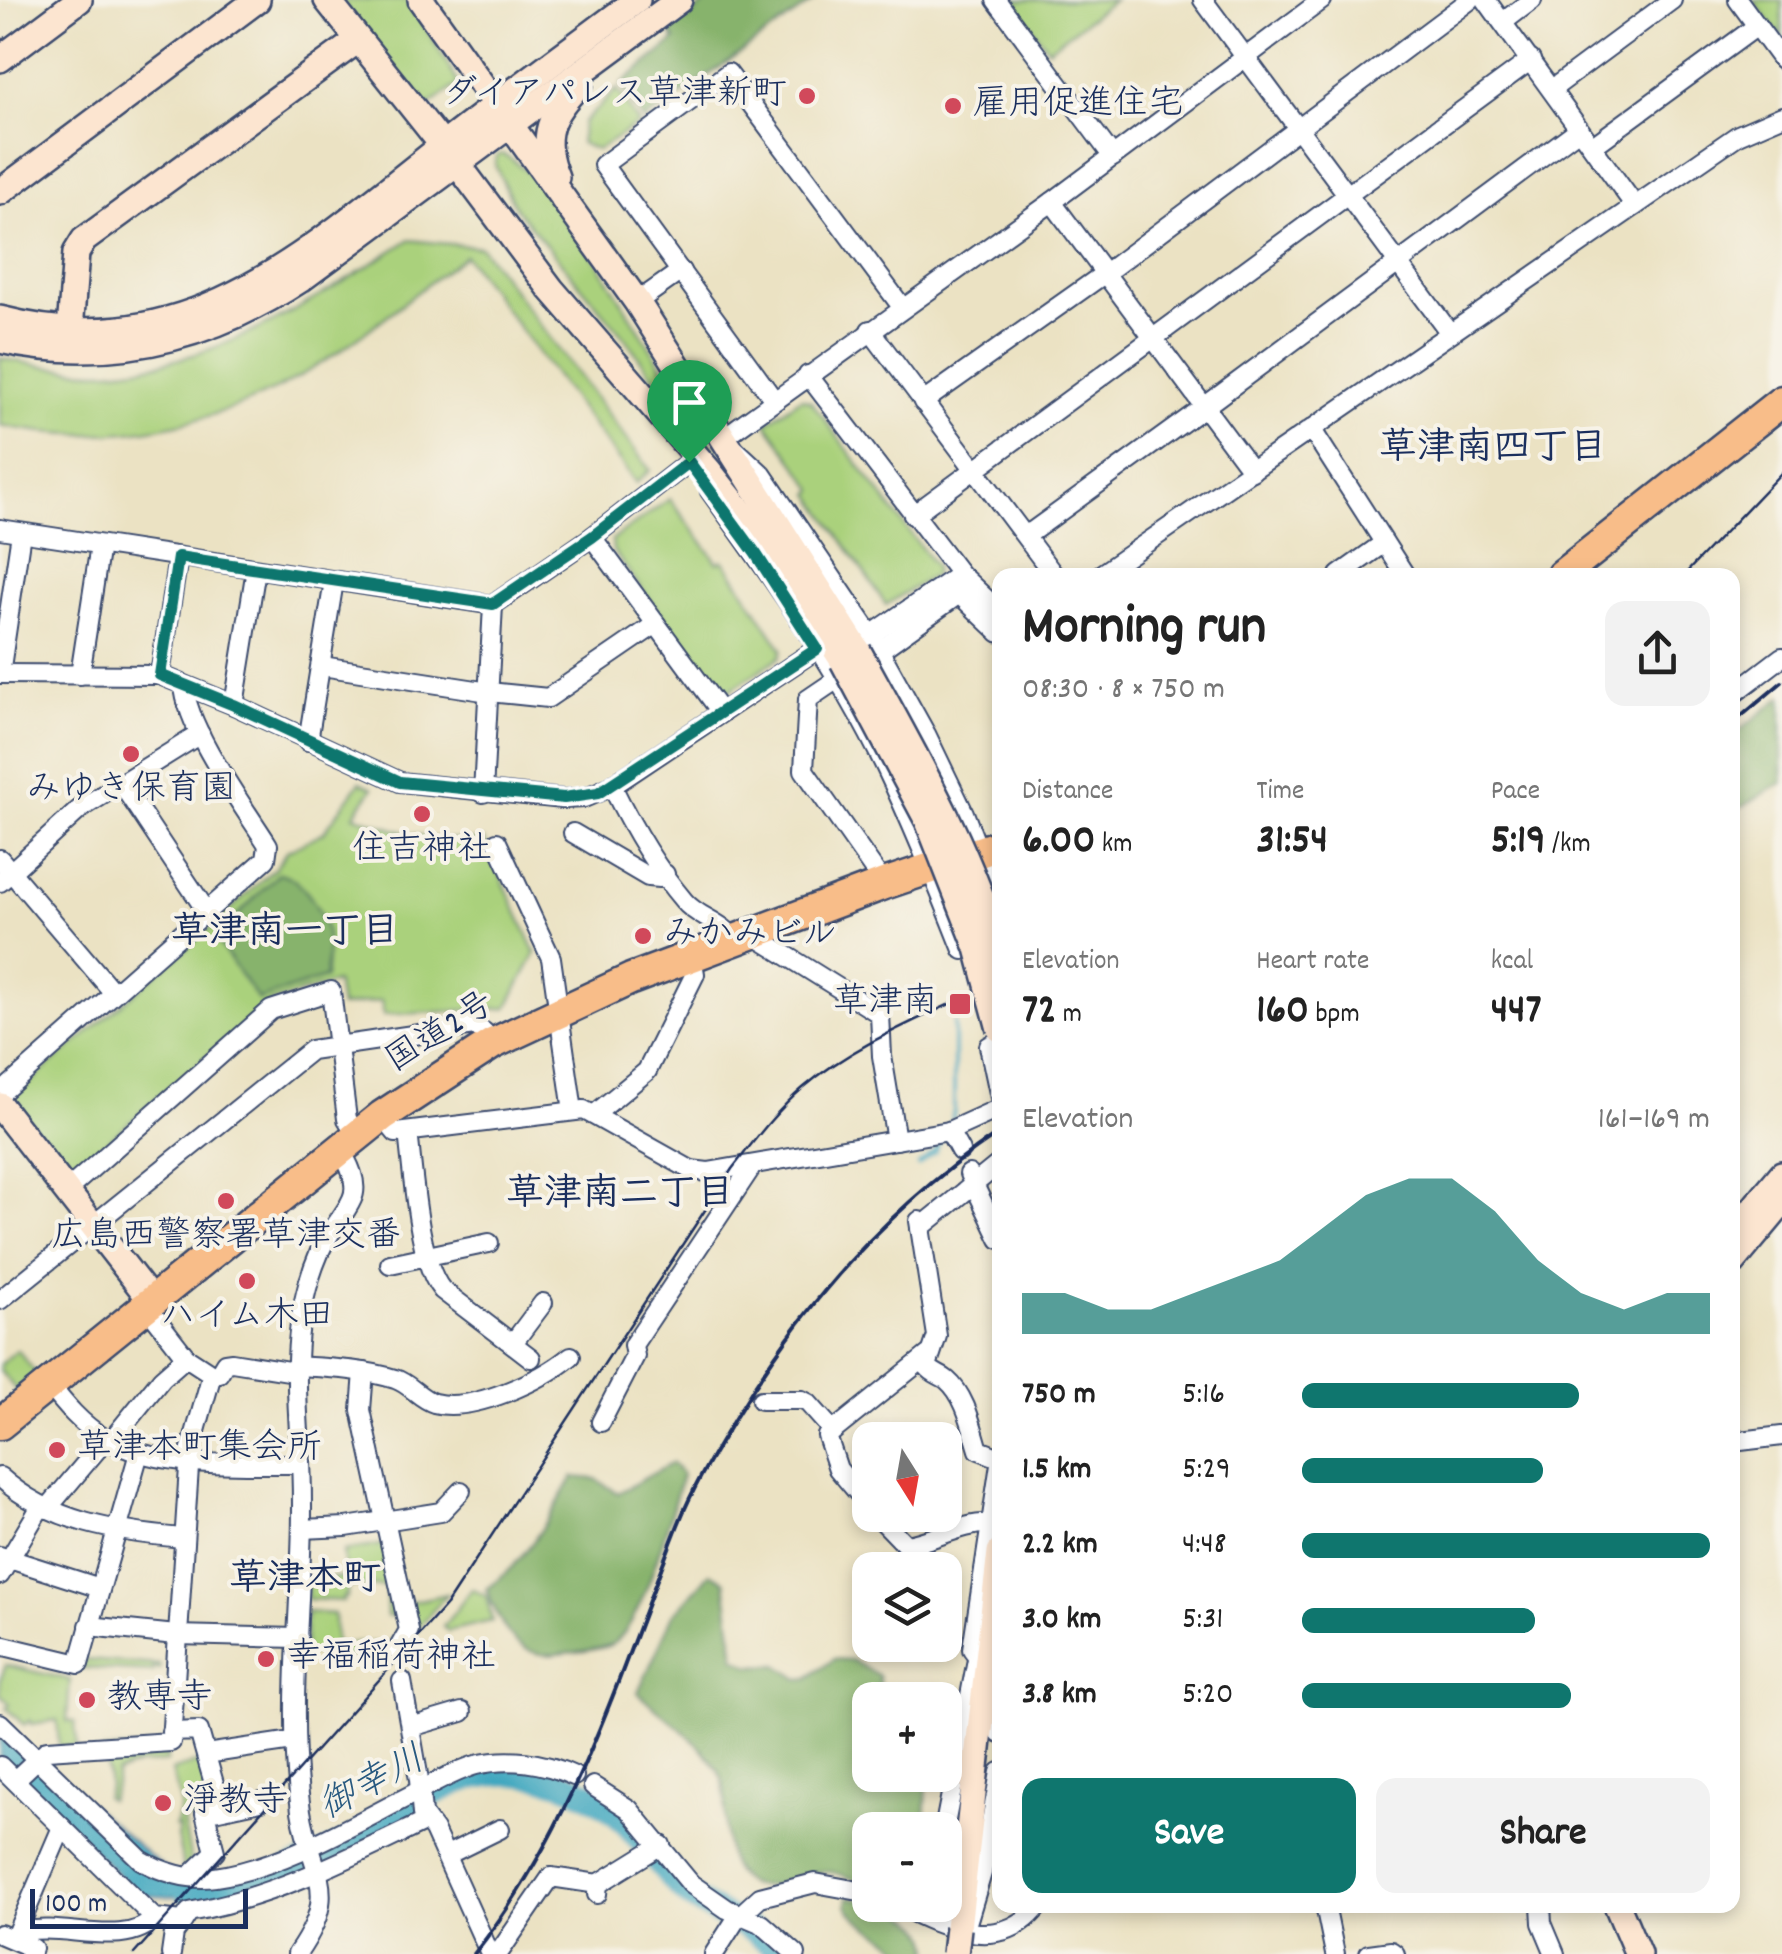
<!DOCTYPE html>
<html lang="en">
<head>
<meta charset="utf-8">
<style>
  body { margin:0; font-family:Dekko,"Klee One",sans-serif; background:#f2f2f2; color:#222; height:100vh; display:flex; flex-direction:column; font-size:38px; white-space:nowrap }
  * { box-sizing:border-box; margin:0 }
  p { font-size:32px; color:#767676 }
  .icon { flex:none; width:55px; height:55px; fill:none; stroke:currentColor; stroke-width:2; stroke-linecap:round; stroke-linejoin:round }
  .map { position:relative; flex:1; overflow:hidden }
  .panel { position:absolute; left:992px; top:568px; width:748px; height:1345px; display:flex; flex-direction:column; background:#fff; border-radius:20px; box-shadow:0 5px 15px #0003 }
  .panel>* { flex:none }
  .needle { width:65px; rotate:169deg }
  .tools { position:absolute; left:852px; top:1422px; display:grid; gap:20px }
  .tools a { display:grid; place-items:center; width:110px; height:110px; border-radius:20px; background:#fff; box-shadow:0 5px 15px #0003; font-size:50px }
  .scale { position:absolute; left:30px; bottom:25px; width:218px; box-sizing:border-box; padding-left:10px; border:5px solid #1b2f5e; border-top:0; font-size:28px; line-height:35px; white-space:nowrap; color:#1b2f5e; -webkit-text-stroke:8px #f7f3e8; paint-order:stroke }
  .pin { position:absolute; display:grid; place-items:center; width:85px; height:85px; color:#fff; margin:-102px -42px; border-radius:50% 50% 50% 0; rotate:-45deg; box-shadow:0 0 10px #0007 }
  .pin .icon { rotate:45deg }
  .round { display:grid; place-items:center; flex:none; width:105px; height:105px; border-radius:20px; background:#f2f2f2 }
  .overview { display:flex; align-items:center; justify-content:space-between; height:170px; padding:0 30px }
  h1 { font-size:55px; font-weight:700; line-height:75px }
  .stats { display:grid; grid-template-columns:repeat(3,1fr); gap:15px; height:170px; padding:10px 30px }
  .stats div { display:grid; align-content:center }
  .stats b { font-size:42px; font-weight:700 }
  .stats small { font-size:28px; font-weight:400 }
  .stats p { font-size:28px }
  .chart { height:280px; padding:20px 30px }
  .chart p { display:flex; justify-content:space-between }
  .chart svg { width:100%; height:180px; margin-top:10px; fill:#0f766e; opacity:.7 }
  .action { display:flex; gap:20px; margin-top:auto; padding:20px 30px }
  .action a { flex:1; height:115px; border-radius:20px; background:#0f766e; color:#fff; font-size:40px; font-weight:700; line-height:115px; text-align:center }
  .action a+a { background:#f2f2f2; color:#222 }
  ul { padding:0 30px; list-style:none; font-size:32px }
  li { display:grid; grid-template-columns:160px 120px 1fr; align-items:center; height:75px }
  li i { height:25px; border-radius:12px; background:#0f766e }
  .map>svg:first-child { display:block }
</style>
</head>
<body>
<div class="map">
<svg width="1782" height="1954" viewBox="0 0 1782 1954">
  <rect width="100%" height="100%" fill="#f7f3e8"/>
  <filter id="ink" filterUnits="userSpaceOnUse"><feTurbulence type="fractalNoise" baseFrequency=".01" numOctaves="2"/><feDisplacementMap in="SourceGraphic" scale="20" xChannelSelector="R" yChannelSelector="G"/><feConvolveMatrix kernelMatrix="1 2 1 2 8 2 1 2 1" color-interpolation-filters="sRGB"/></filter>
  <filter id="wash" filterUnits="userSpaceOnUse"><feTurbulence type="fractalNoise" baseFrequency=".0048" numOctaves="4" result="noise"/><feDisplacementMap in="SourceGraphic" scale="40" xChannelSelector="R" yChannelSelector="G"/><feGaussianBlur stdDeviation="2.25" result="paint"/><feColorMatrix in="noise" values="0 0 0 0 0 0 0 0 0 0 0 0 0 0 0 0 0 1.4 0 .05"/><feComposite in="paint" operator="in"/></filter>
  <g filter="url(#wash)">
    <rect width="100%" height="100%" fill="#ebe2c3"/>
    <g fill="#aad17c" stroke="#62806d" stroke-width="2.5">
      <path d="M339,0H410L459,84L426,108Z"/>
      <path d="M1011,0H1114L1048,49Z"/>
      <path d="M1753,0H1782V38Z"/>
      <path d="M617,89L639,124L597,150L580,143L583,123Z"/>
      <path d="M502,154C549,174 613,289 642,334C675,386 708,438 741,490L738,492L625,338L516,209L495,165L497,155Z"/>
      <path d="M409,240L481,247L650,470L636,483L465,256C417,290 373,330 323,362C228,425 111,449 0,425V358C35,365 71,372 107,371C221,365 316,299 409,240Z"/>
      <path d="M801,398L811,401L935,566L934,575L886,605L811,494L815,490L766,423Z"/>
      <path d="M670,499L718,563L722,560L727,565L782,649L780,657L726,693H720L613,551L612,540Z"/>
      <path d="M360,782L373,788L354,815C397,832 436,843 484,840L536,953L507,1008L384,1015L381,1001L340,1007L336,982L271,1002L74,1170L64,1166L16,1107L15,1095L216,923L275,868L287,851L324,832Z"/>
      <path d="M17,1350L37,1374L16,1390L0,1371V1364Z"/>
      <path d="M386,1544L401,1615L387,1616L386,1586H347V1597H343V1601L307,1599L308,1579L346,1577L343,1551Z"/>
      <path d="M472,1589L487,1597L492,1621L448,1631L443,1627Z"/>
      <path d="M447,1594L412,1635L405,1603Z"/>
      <path d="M306,1612L334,1614L335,1644L392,1643L393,1640H399L387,1657L304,1653Z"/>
      <path d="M83,1660L160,1665V1669L153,1668V1672L81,1668Z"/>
      <path d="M6,1665L70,1680L67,1721L75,1722L77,1746L59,1747L57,1720L31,1724L30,1720L24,1725L6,1708L10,1704L0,1695V1680Z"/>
      <path d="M165,1746L167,1762L137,1765L116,1773V1783L109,1800L105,1797L109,1785L104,1751Z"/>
      <path d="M205,1760L217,1806L203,1816L183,1820L192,1867L184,1869L177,1837L179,1828L175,1827L181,1805L172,1771Z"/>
    </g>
    <g fill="#87b36c" stroke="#517165" stroke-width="2.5">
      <path d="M710,0H815L644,121L621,84L675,40L669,31Z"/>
      <path d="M1782,697V783L1733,812V735Z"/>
      <path d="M279,873C303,878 324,913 327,936C329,950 326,965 325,978L258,1000L215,938Z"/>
      <path d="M672,1463L682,1475C671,1511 642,1629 612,1644C597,1651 574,1652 558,1654C515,1660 500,1623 486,1589C526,1562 549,1518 573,1477L596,1479L618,1493Z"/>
      <path d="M710,1573L725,1581L735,1657L751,1666L778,1665L799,1679L808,1678L834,1659L851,1660L878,1675L882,1700H870V1775H927L925,1830H870V1884C852,1882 838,1869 818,1872C797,1874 770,1893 750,1884C712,1866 733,1805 721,1776C708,1746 662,1715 638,1693L673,1615Z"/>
      <path d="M848,1897L870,1900V1905C898,1905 933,1923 931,1954H905C889,1932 862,1929 847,1906Z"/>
    </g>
    <path fill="#40a7c0" stroke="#2e6b8f" stroke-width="2.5" d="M0,1729L182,1883L220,1892L168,1897L138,1895L0,1758Z"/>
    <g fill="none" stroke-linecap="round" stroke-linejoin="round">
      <g stroke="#40a7c0" stroke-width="4">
        <path d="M951,1124L954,1110V1023"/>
        <path d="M918,1165L935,1152L940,1141"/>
      </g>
      <path stroke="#40a7c0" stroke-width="25" d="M187,1891C243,1893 295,1869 345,1844C381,1826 422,1796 458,1782C508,1764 569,1776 610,1809C638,1831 656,1863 681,1888C702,1909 727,1916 752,1930C763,1936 772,1946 782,1954"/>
    </g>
  </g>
  <g filter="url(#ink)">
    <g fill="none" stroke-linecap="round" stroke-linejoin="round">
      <g stroke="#3a4a6d" stroke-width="22">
        <g id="street">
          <path d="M996,0L1113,157"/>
          <path d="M1203,0L1450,333"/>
          <path d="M1486,0L1635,206"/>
          <path d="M1738,0L1782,60"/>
          <path d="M1503,22L1532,0"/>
          <path d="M1552,89L1672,0"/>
          <path d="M1593,146L1757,26"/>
          <path d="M1052,202L1252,471"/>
          <path d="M637,302L681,271"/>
          <path d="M870,330L1054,575"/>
          <path d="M808,375L960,574L1000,612"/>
          <path d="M774,400L603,165L728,73L902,307"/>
          <path d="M923,402L1104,274L1470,0"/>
          <path d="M1312,430L1405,575"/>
          <path d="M710,491C772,577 840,671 886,768C914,827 939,889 963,950L983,941"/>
          <path d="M913,515L1531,60"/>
          <path d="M0,529L493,605L592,537L689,462"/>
          <path d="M1026,536L1204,407L1579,129"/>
          <path d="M592,537L721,712"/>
          <path d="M1100,575L1738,135L1782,116"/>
          <path d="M1339,575L1384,543"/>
          <path d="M871,635L960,574"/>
          <path d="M879,651L959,594L1000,633"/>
          <path d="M322,666L489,692L548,698L656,624"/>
          <path d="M0,674L160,675L234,705L400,782L563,799L584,798L612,786L817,649"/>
          <path d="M0,674L21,533"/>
          <path d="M80,675L100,545"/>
          <path d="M160,675L178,557"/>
          <path d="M836,680L808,699L804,770L884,884"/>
          <path d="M1732,695L1782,657"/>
          <path d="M234,705L256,569"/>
          <path d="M308,741L334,581"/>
          <path d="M121,783L207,912"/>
          <path d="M612,786C631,825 656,868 684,901C698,918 722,921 734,940"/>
          <path d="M483,793L493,605"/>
          <path d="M573,833L648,877L659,878L665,874"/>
          <path d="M497,842L551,958L573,1111"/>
          <path d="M0,859L113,992"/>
          <path d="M0,882L80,809L200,734"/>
          <path d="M1000,906L964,813L926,734L871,635L762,474L723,438L1052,202L1322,0"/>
          <path d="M752,934L880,1014L882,1056L896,1140"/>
          <path d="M1000,1041L989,1046L1000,1098"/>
          <path d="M0,1094L266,859L268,845C244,807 186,728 184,685"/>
          <path d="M594,1115L647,1071L695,974L692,957"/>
          <path d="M382,1116L396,1133L584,1110L691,1170L708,1172L949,1131L1000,1108"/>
          <path d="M949,1131L960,1151"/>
          <path d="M408,1132C413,1171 418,1262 442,1290L531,1358"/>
          <path d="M969,1174L1000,1239"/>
          <path d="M65,1192L271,1010L331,991L347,1119L357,1135"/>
          <path d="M919,1221L937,1336L927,1366C934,1375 940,1374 947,1380C966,1396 972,1428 979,1450L1000,1458"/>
          <path d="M920,1228L1000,1163"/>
          <path d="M390,1264L489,1243"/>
          <path d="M0,1300L311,1050L474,1026L484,1032L492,1044"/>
          <path d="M513,1343L543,1303"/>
          <path d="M295,1366C328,1368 363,1369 395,1379C409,1383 420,1399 434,1403C473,1413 542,1380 571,1356"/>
          <path d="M364,1372L361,1410L409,1630L397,1651"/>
          <path d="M212,1374L219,1373L225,1363L232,1362L295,1372"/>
          <path d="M49,1384C65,1405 81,1424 104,1438C160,1470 238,1463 301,1464"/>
          <path d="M761,1400H802L808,1403L833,1431"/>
          <path d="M601,1422L635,1356L633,1345L753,1165"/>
          <path d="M111,1441L162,1378L186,1357L155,1317L149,1304"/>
          <path d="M1732,1442L1782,1436"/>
          <path d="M0,1477C51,1523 117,1532 182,1538"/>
          <path d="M870,1507L838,1469L827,1436L928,1355"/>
          <path d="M47,1509L106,1439"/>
          <path d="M877,1515L906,1545C934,1541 963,1522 991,1524"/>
          <path d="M302,1529L346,1527L441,1512L461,1491"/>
          <path d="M0,1556L100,1588"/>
          <path d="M0,1575L41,1506"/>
          <path d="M89,1626L176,1635L298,1638"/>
          <path d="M0,1645L79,1664L139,1453"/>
          <path d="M975,1653L972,1649L1000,1464"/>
          <path d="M402,1681L419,1780L422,1814L434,1830L490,1954"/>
          <path d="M999,1696L1000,1734"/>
          <path d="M0,1723L141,1860C161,1872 190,1881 215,1877C281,1868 354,1824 413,1794C434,1784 454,1771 476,1765C508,1757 544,1762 574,1776"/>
          <path d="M411,1727L462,1712"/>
          <path d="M171,1732L199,1731L221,1808"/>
          <path d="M206,1754L293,1741"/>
          <path d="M0,1766L154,1918L183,1921L189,1912C274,1897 349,1858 426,1821"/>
          <path d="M15,1780L47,1750L171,1742L190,1452L212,1374L186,1357"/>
          <path d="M593,1786L629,1809L691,1884L727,1909L762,1924L796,1954"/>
          <path d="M62,1827L14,1939C18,1936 23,1933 28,1931C62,1923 128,1949 154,1918"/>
          <path d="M944,1830L979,1649"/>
          <path d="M447,1855L500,1829"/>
          <path d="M191,1875L215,1852L205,1813L261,1801"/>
          <path d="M597,1894L598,1884L661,1845"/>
          <path d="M898,1905C945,1929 1002,1954 1039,1905"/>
          <path d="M1325,1905L1335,1954"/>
          <path d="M1541,1905L1542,1923L1555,1954"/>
          <path d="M967,1923L982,1873L1000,1772"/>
          <path d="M0,1934L33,1948L29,1954"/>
          <path d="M171,1954L174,1933L183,1921"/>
          <path d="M297,1954C342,1890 311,1875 301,1811C284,1689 309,1568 300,1446C295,1378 292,1315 320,1251C328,1232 344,1217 352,1199C359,1184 349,1162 339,1150"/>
          <path d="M498,1954L551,1877L598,1884"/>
          <path d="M714,1954L737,1918L760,1897L815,1883L870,1893"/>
          <path d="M1369,1954L1391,1951L1395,1954"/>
        </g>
      </g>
      <g stroke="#3a4a6d" stroke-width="30">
        <g id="secondary">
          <path d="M327,0L456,162L551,289L709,471L772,551L843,661"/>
          <path d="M421,0L637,302L858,651"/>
          <path d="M0,59L79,0"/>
          <path d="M556,177C539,136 550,114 580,84"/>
          <path d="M0,192L257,0"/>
          <path d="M0,319C187,368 305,254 441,147C505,97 571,49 637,0"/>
          <path d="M70,330L76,253L84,240L358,40"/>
          <path d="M0,340C109,364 208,340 301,279L679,0"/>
          <path d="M0,1106L144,1291L149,1304"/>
          <path d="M1732,1234L1782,1174"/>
          <path d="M1732,1263L1782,1203"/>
          <path d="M1617,1905L1638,1954"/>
          <path d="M958,1928L1000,1552"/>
        </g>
      </g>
      <g stroke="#3a4a6d" stroke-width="35">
        <g id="highway">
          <path d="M1562,575L1782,401"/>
          <path d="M0,1424L382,1116L492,1044L631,979L884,884L1000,845"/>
        </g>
      </g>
      <use href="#street" stroke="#fff" stroke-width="18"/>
      <use href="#secondary" stroke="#fce5d0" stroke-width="25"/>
      <use href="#highway" stroke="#f8bd89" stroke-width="30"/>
      <g stroke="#1b2f5e" stroke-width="2.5">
        <path d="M1684,575L1782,472"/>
        <path d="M134,1954L446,1605L732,1169C754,1141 776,1111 803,1088C859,1040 935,1013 1000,980"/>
      </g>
      <g stroke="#1b2f5e" stroke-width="4">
        <path d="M1732,724L1782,682"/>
        <path d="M474,1954C575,1827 619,1673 678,1525C693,1487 714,1453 735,1418C803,1304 889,1206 1000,1132"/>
      </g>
      <g stroke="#3a4a6d" stroke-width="30" stroke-linecap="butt">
        <g id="secondary-bridge">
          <path d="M858,651C911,749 970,847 1000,955"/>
          <path d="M843,661L928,821L978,948L1000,1029"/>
          <path d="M955,1954L958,1928"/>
        </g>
      </g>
      <use href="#secondary-bridge" stroke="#fce5d0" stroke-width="25"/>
    </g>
  </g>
  <g fill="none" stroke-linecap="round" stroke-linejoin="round" filter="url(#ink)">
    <g stroke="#fff" stroke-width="20">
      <path id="route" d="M689,462L756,554L817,649L598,793L564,798L400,782L234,705L160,675L178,557L493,604L592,537Z"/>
    </g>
    <use href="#route" stroke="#0f766e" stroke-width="12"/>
  </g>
  <g fill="#d1495b" stroke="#f7f3e8" stroke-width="4">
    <circle cx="807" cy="96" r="10"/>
    <circle cx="953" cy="106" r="10"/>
    <circle cx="131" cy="754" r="10"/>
    <circle cx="422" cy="814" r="10"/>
    <circle cx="643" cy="936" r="10"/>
    <rect x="948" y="992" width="24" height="24" rx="5"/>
    <circle cx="226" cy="1201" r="10"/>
    <circle cx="247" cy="1281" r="10"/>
    <circle cx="57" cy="1450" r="10"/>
    <circle cx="266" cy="1659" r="10"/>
    <circle cx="87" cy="1700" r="10"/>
    <circle cx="163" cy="1803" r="10"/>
  </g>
  <g text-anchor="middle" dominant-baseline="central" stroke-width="8" stroke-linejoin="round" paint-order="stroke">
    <g font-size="35" fill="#1b2f5e" stroke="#f7f3e8" text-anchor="start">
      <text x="787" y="96" text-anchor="end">ダイアパレス草津新町</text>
      <text x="973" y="106">雇用促進住宅</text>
      <text x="131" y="791" text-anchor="middle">みゆき保育園</text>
      <text x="422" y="851" text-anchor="middle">住吉神社</text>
      <text x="663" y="936">みかみビル</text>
      <text x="938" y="1004" text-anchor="end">草津南</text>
      <text x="226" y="1238" text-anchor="middle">広島西警察署草津交番</text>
      <text x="247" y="1318" text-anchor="middle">ハイム木田</text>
      <text x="77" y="1450">草津本町集会所</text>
      <text x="286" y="1659">幸福稲荷神社</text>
      <text x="107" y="1700">教専寺</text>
      <text x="183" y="1803">淨教寺</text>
    </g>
    <g font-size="35" fill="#1b2f5e" stroke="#f7f3e8">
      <text transform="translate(441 1034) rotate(-32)">国道2号</text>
    </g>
    <g font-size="38" font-weight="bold" fill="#1b2f5e" stroke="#f7f3e8">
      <text x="1493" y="450">草津南四丁目</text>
      <text x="285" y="934">草津南一丁目</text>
      <text x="620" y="1196">草津南二丁目</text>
      <text x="305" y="1581">草津本町</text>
    </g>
    <g font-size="38" font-style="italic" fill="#285980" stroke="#f7f3e8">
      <text transform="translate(373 1785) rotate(-28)">御幸川</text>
    </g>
  </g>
</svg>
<div class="tools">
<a><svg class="needle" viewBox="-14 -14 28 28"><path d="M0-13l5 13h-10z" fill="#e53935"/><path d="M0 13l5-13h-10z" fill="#767676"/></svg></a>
<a><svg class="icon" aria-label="layers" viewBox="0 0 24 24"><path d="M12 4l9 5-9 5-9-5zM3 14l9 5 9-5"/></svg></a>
<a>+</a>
<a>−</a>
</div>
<div class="scale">100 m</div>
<div class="pin" style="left:689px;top:462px;background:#1e9e55"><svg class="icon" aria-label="arrive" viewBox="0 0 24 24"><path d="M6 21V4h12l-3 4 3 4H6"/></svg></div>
<section class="panel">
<div class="overview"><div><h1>Morning run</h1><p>08:30 · 8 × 750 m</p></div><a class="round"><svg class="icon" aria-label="share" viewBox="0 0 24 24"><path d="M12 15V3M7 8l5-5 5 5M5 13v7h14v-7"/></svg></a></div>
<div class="stats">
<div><p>Distance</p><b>6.00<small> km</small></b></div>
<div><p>Time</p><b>31:54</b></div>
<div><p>Pace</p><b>5:19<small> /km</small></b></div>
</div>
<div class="stats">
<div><p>Elevation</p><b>72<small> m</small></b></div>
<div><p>Heart rate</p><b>160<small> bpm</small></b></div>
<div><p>kcal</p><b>447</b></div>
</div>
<div class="chart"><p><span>Elevation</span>161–169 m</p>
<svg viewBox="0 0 160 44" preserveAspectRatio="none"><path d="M0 44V34L10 34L20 38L30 38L40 34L50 30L60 26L70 18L80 10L90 6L100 6L110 14L120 26L130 34L140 38L150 34L160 34V44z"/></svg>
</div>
<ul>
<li><b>750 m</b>5:16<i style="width:68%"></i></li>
<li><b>1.5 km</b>5:29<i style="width:59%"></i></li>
<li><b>2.2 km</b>4:48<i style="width:100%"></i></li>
<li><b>3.0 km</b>5:31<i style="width:57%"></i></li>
<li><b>3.8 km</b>5:20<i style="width:66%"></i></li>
</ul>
<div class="action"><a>Save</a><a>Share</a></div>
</section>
</div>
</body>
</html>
